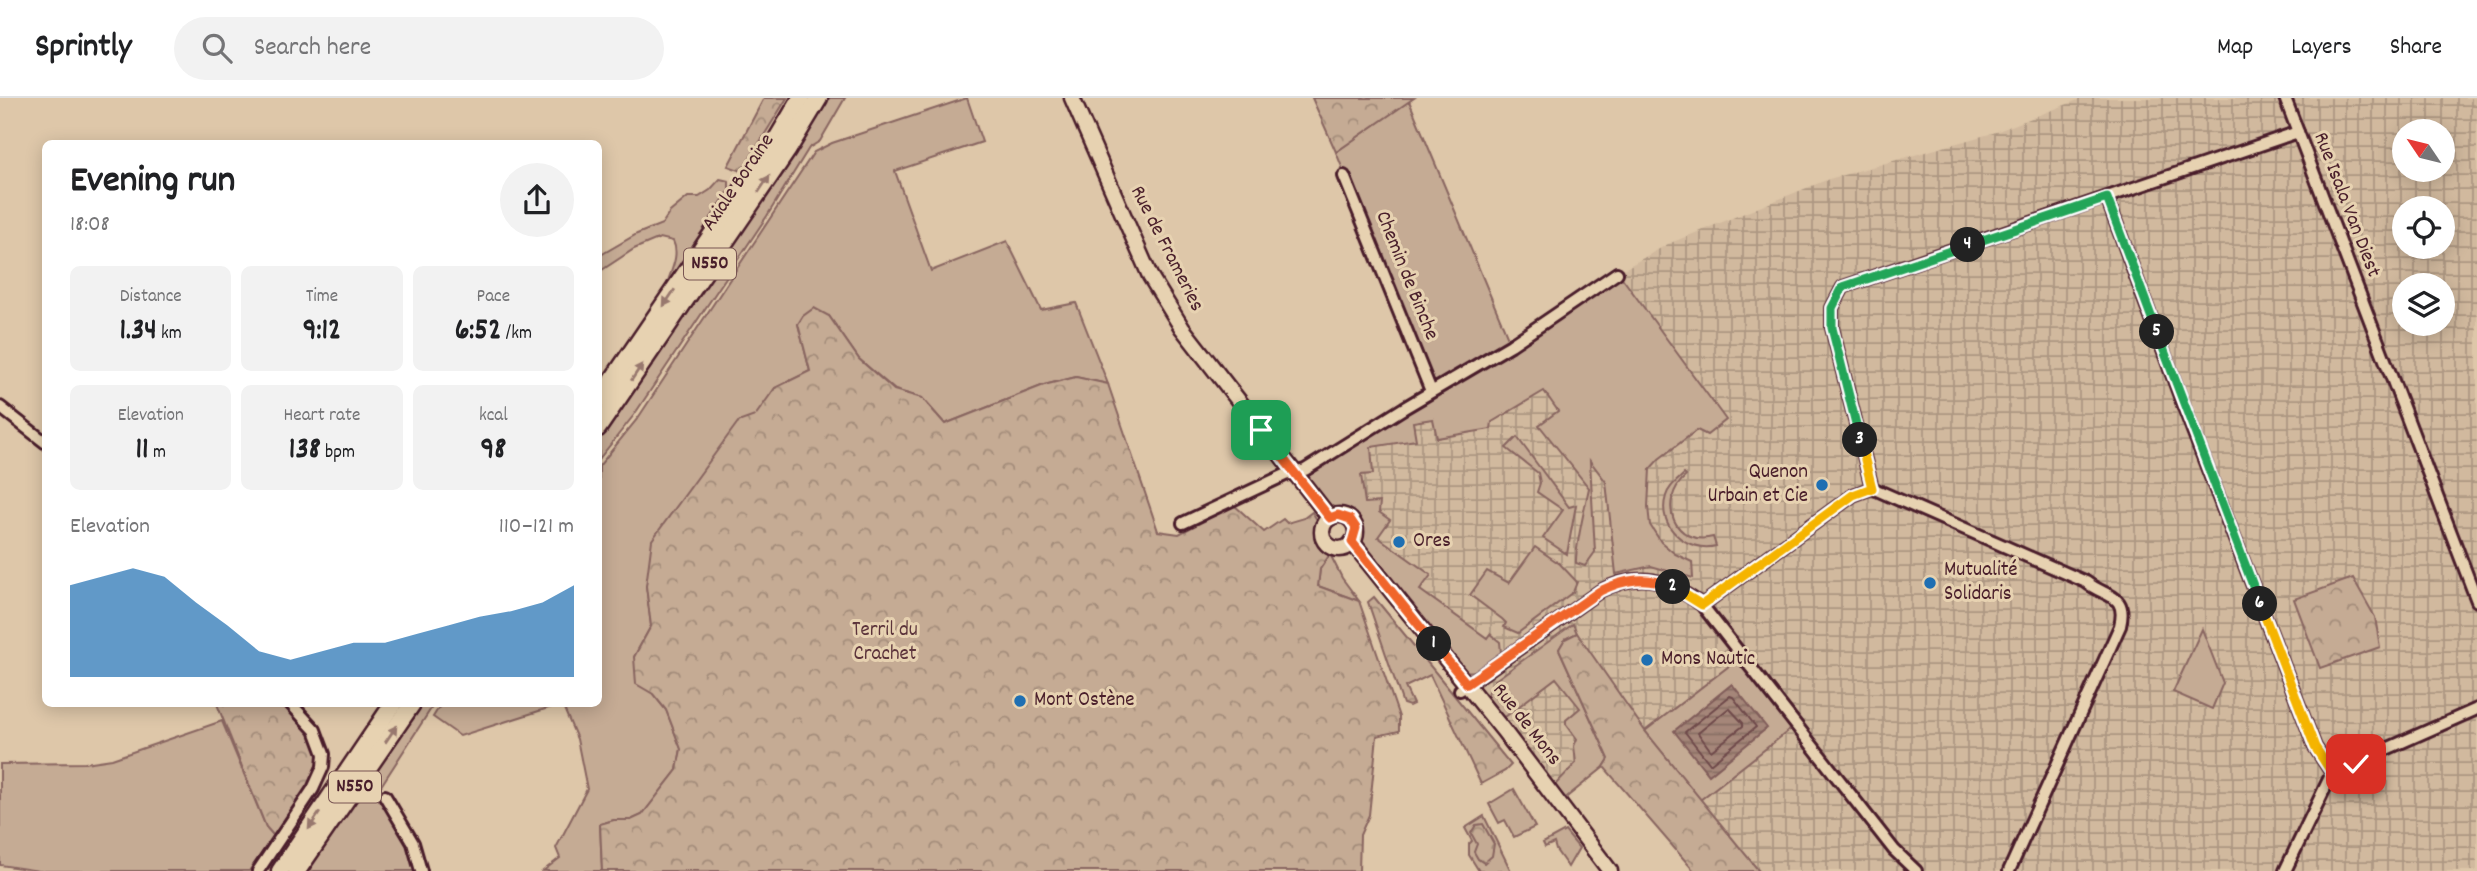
<!DOCTYPE html>
<html lang="en">
<head>
<meta charset="utf-8">
<style>
  body { margin:0; font-family:Dekko,sans-serif; background:#f2f2f2; color:#202124; height:100vh; display:flex; flex-direction:column; font-size:26px; white-space:nowrap }
  * { box-sizing:border-box; margin:0 }
  p { font-size:23px; color:#757577 }
  .icon { flex:none; width:38px; height:38px; fill:none; stroke:currentColor; stroke-width:2; stroke-linecap:round; stroke-linejoin:round }
  .map { position:relative; flex:1; overflow:hidden }
  .details { position:absolute; left:42px; top:42px; width:560px; height:567px; display:flex; flex-direction:column; background:#fff; border-radius:10px; box-shadow:0 4px 18px #0003 }
  .details>* { flex:none }
  .needle { width:46px; rotate:305deg }
  .fabs { position:absolute; left:2392px; top:21px; display:grid; gap:14px }
  .fabs a { display:grid; place-items:center; width:63px; height:63px; border-radius:50%; background:#fff; box-shadow:0 4px 18px #0003; font-size:35px }
  .pin { position:absolute; display:grid; place-items:center; width:60px; height:60px; color:#fff; margin:-30px; border-radius:14px; box-shadow:0 4px 10px #0006 }
  .km { position:absolute; width:35px; height:35px; margin:-18px; border-radius:50%; background:#222; color:#fff; font-size:19px; line-height:35px; text-align:center }
  .round { display:grid; place-items:center; flex:none; width:74px; height:74px; border-radius:37px; background:#f2f2f2 }
  .overview { display:flex; align-items:center; justify-content:space-between; height:119px; padding:0 28px }
  h1 { font-size:38px; font-weight:700; line-height:52px }
  .metrics { display:grid; grid-template-columns:repeat(3,1fr); gap:10px; height:119px; padding:7px 28px }
  .metrics div { display:grid; align-content:center; border-radius:10px; background:#f2f2f2; text-align:center }
  .metrics b { font-size:30px; font-weight:700 }
  .metrics small { font-size:19px; font-weight:400 }
  .metrics p { font-size:19px }
  .chart { height:196px; padding:14px 28px }
  .chart p { display:flex; justify-content:space-between }
  .chart svg { width:100%; height:126px; margin-top:7px; fill:#1f6fb2; opacity:.7 }
  header { display:flex; align-items:center; gap:42px; box-sizing:border-box; height:98px; padding:0 35px; background:#fff; border-bottom:2px solid #e0e0e0 }
  header strong { font-size:33px }
  nav { display:flex; gap:38px; margin-inline-start:auto; font-size:24px }
  .search { width:490px; height:63px; background:#f2f2f2; display:flex; align-items:center; gap:18px; box-sizing:border-box; padding:0 24px; border-radius:38px; color:#757577; font-size:26px }
  .map>svg:first-child { display:block }
</style>
</head>
<body>
<header>
<strong>Sprintly</strong>
<div class="search"><svg class="icon" aria-label="search" viewBox="0 0 24 24"><circle cx="10" cy="10" r="6"/><path d="M15 15l6 6"/></svg>Search here</div>
<nav><a>Map</a><a>Layers</a><a>Share</a></nav>
</header>
<div class="map">
<svg width="2477" height="773" viewBox="0 0 2477 773">
  <defs>
    <pattern id="industrial-grid" width="8" height="8" patternUnits="userSpaceOnUse" patternTransform="scale(1.75)"><rect width="8" height="8" fill="#d1b99e"/><path d="M0 4h8M4 0v8" fill="none" stroke="#ac9681"/></pattern>
    <pattern id="forest-crowns" width="20" height="18" patternUnits="userSpaceOnUse" patternTransform="scale(1.75)"><rect width="20" height="18" fill="#c5ab94"/><path d="M2 6a3 3 0 1 1 6 0M12 15a3 3 0 1 1 6 0" fill="none" stroke="#a28b79"/></pattern>
    <pattern id="water-rules" width="6" height="5" patternUnits="userSpaceOnUse" patternTransform="scale(1.75)"><rect width="6" height="5" fill="#a58679"/><path d="M0 2.5h6" fill="none" stroke="#886d63"/></pattern>
  </defs>
  <rect width="100%" height="100%" fill="#dec7a9"/>
  <filter id="ink" filterUnits="userSpaceOnUse"><feTurbulence type="fractalNoise" baseFrequency=".0143" numOctaves="2"/><feDisplacementMap in="SourceGraphic" scale="14" xChannelSelector="R" yChannelSelector="G"/><feConvolveMatrix kernelMatrix="1 2 1 2 8 2 1 2 1" color-interpolation-filters="sRGB"/></filter>
  <g filter="url(#ink)">
    <path fill="url(#industrial-grid)" fill-rule="evenodd" d="M2083,0H2477V773H1694L1604,670L1563,702L1409,508L1407,501L1385,477L1362,444L1361,428L1357,421L1330,407L1309,381V375L1513,250L1617,175L1668,146L1829,81L1993,35ZM2404,33H2443V72H2404ZM2404,110H2443V149H2404ZM2404,187H2443V226H2404Z"/>
    <g fill="#c5ab94" stroke="#886560" stroke-width="2">
      <path d="M827,0H845L820,43L809,50L767,118L634,317L599,361V330Z"/>
      <path d="M967,0L982,44L895,73L931,173L1007,143L1041,212L1076,205L1108,286L1076,279L1044,287L945,326L922,300L895,292L859,261L829,218L798,226L810,273L775,290L646,488L651,528L634,559L653,596L666,612L681,651L677,672L642,717L631,722H614L600,726L602,773H543L560,760L556,750L587,691L577,641L562,606H598L599,368L638,320L814,54L832,45Z"/>
      <path d="M1409,3L1511,247L1431,293L1336,54Z"/>
      <path d="M720,81L729,83V93L667,186C671,172 680,157 673,143L660,140L634,151L599,174V158L637,136L662,126L670,114L688,99H699L710,92Z"/>
      <path d="M1620,177L1726,322L1707,337L1697,332L1659,361L1650,371L1648,409L1650,427L1661,444L1675,456L1692,464L1693,480L1651,468L1616,476L1606,384L1590,363L1595,454L1585,468L1576,465C1575,450 1586,404 1589,390L1539,327L1558,313L1544,293L1492,324L1491,331L1437,340L1433,321L1413,324L1416,342L1371,349L1373,376L1361,377L1365,405L1380,404L1379,414L1390,422L1378,439L1431,477L1420,492L1487,540L1490,536L1500,544L1501,555C1490,566 1479,576 1462,573L1409,508L1407,501L1364,450L1361,428L1357,421L1330,407L1309,381V375L1513,250Z"/>
      <path d="M1517,339L1569,409L1576,407L1567,456L1543,440L1563,412L1537,394L1540,385L1538,375L1506,350Z"/>
      <path d="M1684,376L1686,378C1656,404 1675,449 1713,439L1716,448C1688,455 1656,429 1666,398C1669,388 1677,383 1684,376Z"/>
      <path d="M1535,449L1560,466L1577,484L1573,494L1518,535L1504,529L1506,525L1502,521L1470,497L1487,473L1509,485Z"/>
      <path d="M1330,456L1342,480L1359,503L1318,488L1320,471Z"/>
      <path d="M1573,526L1577,535L1565,541L1559,551L1609,661L1604,669L1563,702L1553,689L1576,665L1574,648L1577,641L1566,626V622L1580,610L1556,580L1501,622L1488,606V595L1494,583Z"/>
      <path d="M2202,531L2223,585L2212,611L2173,594Z"/>
      <path d="M1742,558L1796,627L1700,702L1645,633Z"/>
      <path d="M412,606H434L381,688L371,699L381,701L395,721L421,773H297Z"/>
      <path d="M441,606H561L460,638L433,619Z"/>
      <path d="M222,623L266,729L274,738L249,773H39L0,767V666L85,665L112,661Z"/>
      <path d="M1514,691L1535,729L1514,739L1505,722L1499,725L1489,706Z"/>
      <path d="M1484,718L1511,773H1479L1469,757V746L1472,743L1465,730Z"/>
      <path d="M1565,733L1579,750L1568,769L1556,752L1554,745L1545,749L1543,745Z"/>
    </g>
    <g fill="url(#forest-crowns)" stroke="#886560" stroke-width="2">
      <path d="M764,0H787L742,73L728,68Z"/>
      <path d="M1312,0H1414L1336,54Z"/>
      <path d="M814,210L829,218L859,261L894,292L922,300L945,326L1044,287L1076,279L1108,286L1158,433L1179,436L1234,407L1264,434L1283,421L1287,425L1304,420L1312,414L1319,425V443L1330,456L1320,471L1318,488L1359,503L1399,619V633L1377,638L1369,717L1360,737L1359,773H602L600,726L614,722H631L642,717L677,672L681,651L666,612L653,596L636,586L634,559L651,528L646,488L652,442L738,324L755,318L775,290L810,273L798,226L803,218Z"/>
      <path d="M2353,480L2375,519L2380,549L2320,570L2294,501Z"/>
      <path d="M1374,499L1511,667L1505,673L1481,686L1430,577L1405,589L1413,606L1409,608L1403,606L1368,504Z"/>
      <path d="M1577,535L1645,633L1759,773H1694L1604,669L1609,661L1559,551L1565,541Z"/>
      <path d="M217,606H287C295,615 307,624 313,634C333,666 291,713 274,738L266,729Z"/>
      <path d="M1483,726L1494,746L1492,758L1484,765L1478,761L1474,754L1477,746L1471,735L1476,727Z"/>
    </g>
    <path fill="url(#water-rules)" stroke="#815d5a" stroke-width="2" d="M1732,586L1767,630L1709,677L1674,633Z"/>
    <g fill="none" stroke-linecap="round" stroke-linejoin="round">
      <g stroke="#6e484a" stroke-width="2">
        <path d="M1730,598L1733,599L1756,629L1710,666L1685,634Z"/>
        <path d="M1729,610L1743,625V628L1711,653L1698,635Z"/>
      </g>
      <g stroke="#4a1f2b" stroke-width="16">
        <g id="minor">
          <path d="M2285,0L2477,503"/>
          <path d="M1344,78L1431,293"/>
          <path d="M2107,100L2185,312L2315,649L2332,675L2285,773"/>
          <path d="M0,309L46,345"/>
          <path d="M1872,390L1832,230V210L1843,189L2298,34"/>
          <path d="M1183,425L1285,377L1305,372L1404,310L1511,247L1617,175"/>
          <path d="M1702,507L1853,397L1872,390L2086,484C2106,500 2128,495 2120,528L2009,773"/>
          <path d="M1460,592L1600,493C1641,472 1666,481 1702,507L1894,752L1916,773"/>
          <path d="M2332,675L2477,611"/>
          <path d="M385,698L413,745L421,773"/>
          <path d="M258,773L313,691L323,669L324,656L315,632L291,606"/>
        </g>
      </g>
      <g stroke="#4a1f2b" stroke-width="19">
        <g id="major">
          <path d="M1072,0L1150,178L1182,230L1330,420"/>
          <circle cx="1339" cy="434" r="17"/>
          <path d="M1352,444L1503,632L1610,773"/>
        </g>
      </g>
      <g stroke="#4a1f2b" stroke-width="21">
        <g id="highway">
          <path d="M598,303L775,44L801,0"/>
          <path d="M598,330L787,53L819,0"/>
          <path d="M280,773L393,606"/>
          <path d="M297,773L412,606"/>
        </g>
      </g>
      <use href="#minor" stroke="#e7d2b1" stroke-width="10"/>
      <use href="#major" stroke="#e7d2b1" stroke-width="14"/>
      <use href="#highway" stroke="#e7d2b1" stroke-width="16"/>
    </g>
    <defs><path id="oneway-solid" d="M-6-.8H1V-3.2L6.5 0L1 3.2V.8H-6Z" transform="scale(1.75)"/></defs>
    <g fill="#98786e">
      <use href="#oneway-solid" transform="translate(764 86) rotate(-56)"/>
      <use href="#oneway-solid" transform="translate(669 200) rotate(124)"/>
      <use href="#oneway-solid" transform="translate(637 274) rotate(-56)"/>
      <use href="#oneway-solid" transform="translate(391 636) rotate(-56)"/>
      <use href="#oneway-solid" transform="translate(314 723) rotate(124)"/>
    </g>
  </g>
  <g fill="none" stroke-linecap="round" stroke-linejoin="round" filter="url(#ink)">
    <g stroke="#fff" stroke-width="14">
      <path id="split-1" d="M1261,332L1330,420L1338,417L1350,421L1356,430L1352,444L1434,546"/>
    </g>
    <g stroke="#fff" stroke-width="14">
      <path id="split-2" d="M1434,546L1467,586L1600,493C1625,481 1647,477 1673,489"/>
    </g>
    <g stroke="#fff" stroke-width="14">
      <path id="split-3" d="M1673,489L1702,507L1853,397L1872,390L1860,342"/>
    </g>
    <g stroke="#fff" stroke-width="14">
      <path id="split-4" d="M1860,342L1832,230V210L1843,189L1968,147"/>
    </g>
    <g stroke="#fff" stroke-width="14">
      <path id="split-5" d="M1968,147L2107,100L2157,234"/>
    </g>
    <g stroke="#fff" stroke-width="14">
      <path id="split-6" d="M2157,234L2260,506"/>
    </g>
    <g stroke="#fff" stroke-width="14">
      <path id="split-7" d="M2260,506L2315,649L2332,675L2356,666"/>
    </g>
    <use href="#split-1" stroke="#f0652b" stroke-width="9"/>
    <use href="#split-2" stroke="#f0652b" stroke-width="9"/>
    <use href="#split-3" stroke="#f5b400" stroke-width="9"/>
    <use href="#split-4" stroke="#22a559" stroke-width="9"/>
    <use href="#split-5" stroke="#22a559" stroke-width="9"/>
    <use href="#split-6" stroke="#22a559" stroke-width="9"/>
    <use href="#split-7" stroke="#f5b400" stroke-width="9"/>
  </g>
  <g fill="#1f6fb2" stroke="#e7d2b1" stroke-width="2.5">
    <circle cx="1822" cy="387" r="7"/>
    <circle cx="1399" cy="444" r="7"/>
    <circle cx="1930" cy="485" r="7"/>
    <circle cx="1647" cy="562" r="7"/>
    <circle cx="1020" cy="603" r="7"/>
  </g>
  <g text-anchor="middle" dominant-baseline="central" stroke-width="6" stroke-linejoin="round" paint-order="stroke">
    <g fill="#e7d2b1" stroke="#795553" stroke-width="2">
      <rect x="684" y="150.5" width="52" height="31" rx="5"/>
      <rect x="329" y="673.5" width="52" height="31" rx="5"/>
    </g>
    <g font-size="19" font-weight="bold" fill="#4a1f2b">
      <text x="710" y="166">N550</text>
      <text x="355" y="689">N550</text>
    </g>
    <g font-size="21" fill="#4a1f2b" stroke="#e7d2b1">
      <text transform="translate(739 85) rotate(-56)">Axiale Boraine</text>
      <text transform="translate(2346 107) rotate(69)">Rue Isala Van Diest</text>
      <text transform="translate(1166 151) rotate(63)">Rue de Frameries</text>
      <text transform="translate(1406 178) rotate(68)">Chemin de Binche</text>
      <text transform="translate(1526 627) rotate(52)">Rue de Mons</text>
    </g>
    <g font-size="21" fill="#4a1f2b" stroke="#e7d2b1" text-anchor="start">
      <text x="1808" y="375" text-anchor="end">Quenon<tspan x="1808" dy="24">Urbain et Cie</tspan></text>
      <text x="1413" y="444">Ores</text>
      <text x="1944" y="473">Mutualité<tspan x="1944" dy="24">Solidaris</tspan></text>
      <text x="1661" y="562">Mons Nautic</text>
      <text x="1034" y="603">Mont Ostène</text>
    </g>
    <g font-size="21" fill="#5c343b" stroke="#e7d2b1">
      <text x="885" y="533">Terril du<tspan x="885" dy="24">Crachet</tspan></text>
    </g>
  </g>
</svg>
<div class="fabs">
<a><svg class="needle" viewBox="-14 -14 28 28"><path d="M0-13l5 13h-10z" fill="#e53935"/><path d="M0 13l5-13h-10z" fill="#757577"/></svg></a>
<a><svg class="icon" aria-label="locate" viewBox="0 0 24 24"><circle cx="12" cy="12" r="6"/><path d="M12 2v4M12 18v4M2 12h4M18 12h4"/></svg></a>
<a><svg class="icon" aria-label="layers" viewBox="0 0 24 24"><path d="M12 4l9 5-9 5-9-5zM3 14l9 5 9-5"/></svg></a>
</div>
<div class="pin" style="left:1261px;top:332px;background:#1e9e55"><svg class="icon" aria-label="arrive" viewBox="0 0 24 24"><path d="M6 21V4h12l-3 4 3 4H6"/></svg></div>
<div class="pin" style="left:2356px;top:666px;background:#d93025"><svg class="icon" aria-label="check" viewBox="0 0 24 24"><path d="M5 12l5 5 9-10"/></svg></div>
<b class="km" style="left:1434px;top:546px">1</b>
<b class="km" style="left:1673px;top:489px">2</b>
<b class="km" style="left:1860px;top:342px">3</b>
<b class="km" style="left:1968px;top:147px">4</b>
<b class="km" style="left:2157px;top:234px">5</b>
<b class="km" style="left:2260px;top:506px">6</b>
<section class="details">
<div class="overview"><div><h1>Evening run</h1><p>18:08</p></div><a class="round"><svg class="icon" aria-label="share" viewBox="0 0 24 24"><path d="M12 15V3M7 8l5-5 5 5M5 13v7h14v-7"/></svg></a></div>
<div class="metrics">
<div><p>Distance</p><b>1.34<small> km</small></b></div>
<div><p>Time</p><b>9:12</b></div>
<div><p>Pace</p><b>6:52<small> /km</small></b></div>
</div>
<div class="metrics">
<div><p>Elevation</p><b>11<small> m</small></b></div>
<div><p>Heart rate</p><b>138<small> bpm</small></b></div>
<div><p>kcal</p><b>98</b></div>
</div>
<div class="chart"><p><span>Elevation</span>110–121 m</p>
<svg viewBox="0 0 160 44" preserveAspectRatio="none"><path d="M0 44V12L10 9L20 6L30 9L40 18L50 26L60 35L70 38L80 35L90 32L100 32L110 29L120 26L130 23L140 21L150 18L160 12V44z"/></svg>
</div>
</section>
</div>
</body>
</html>
